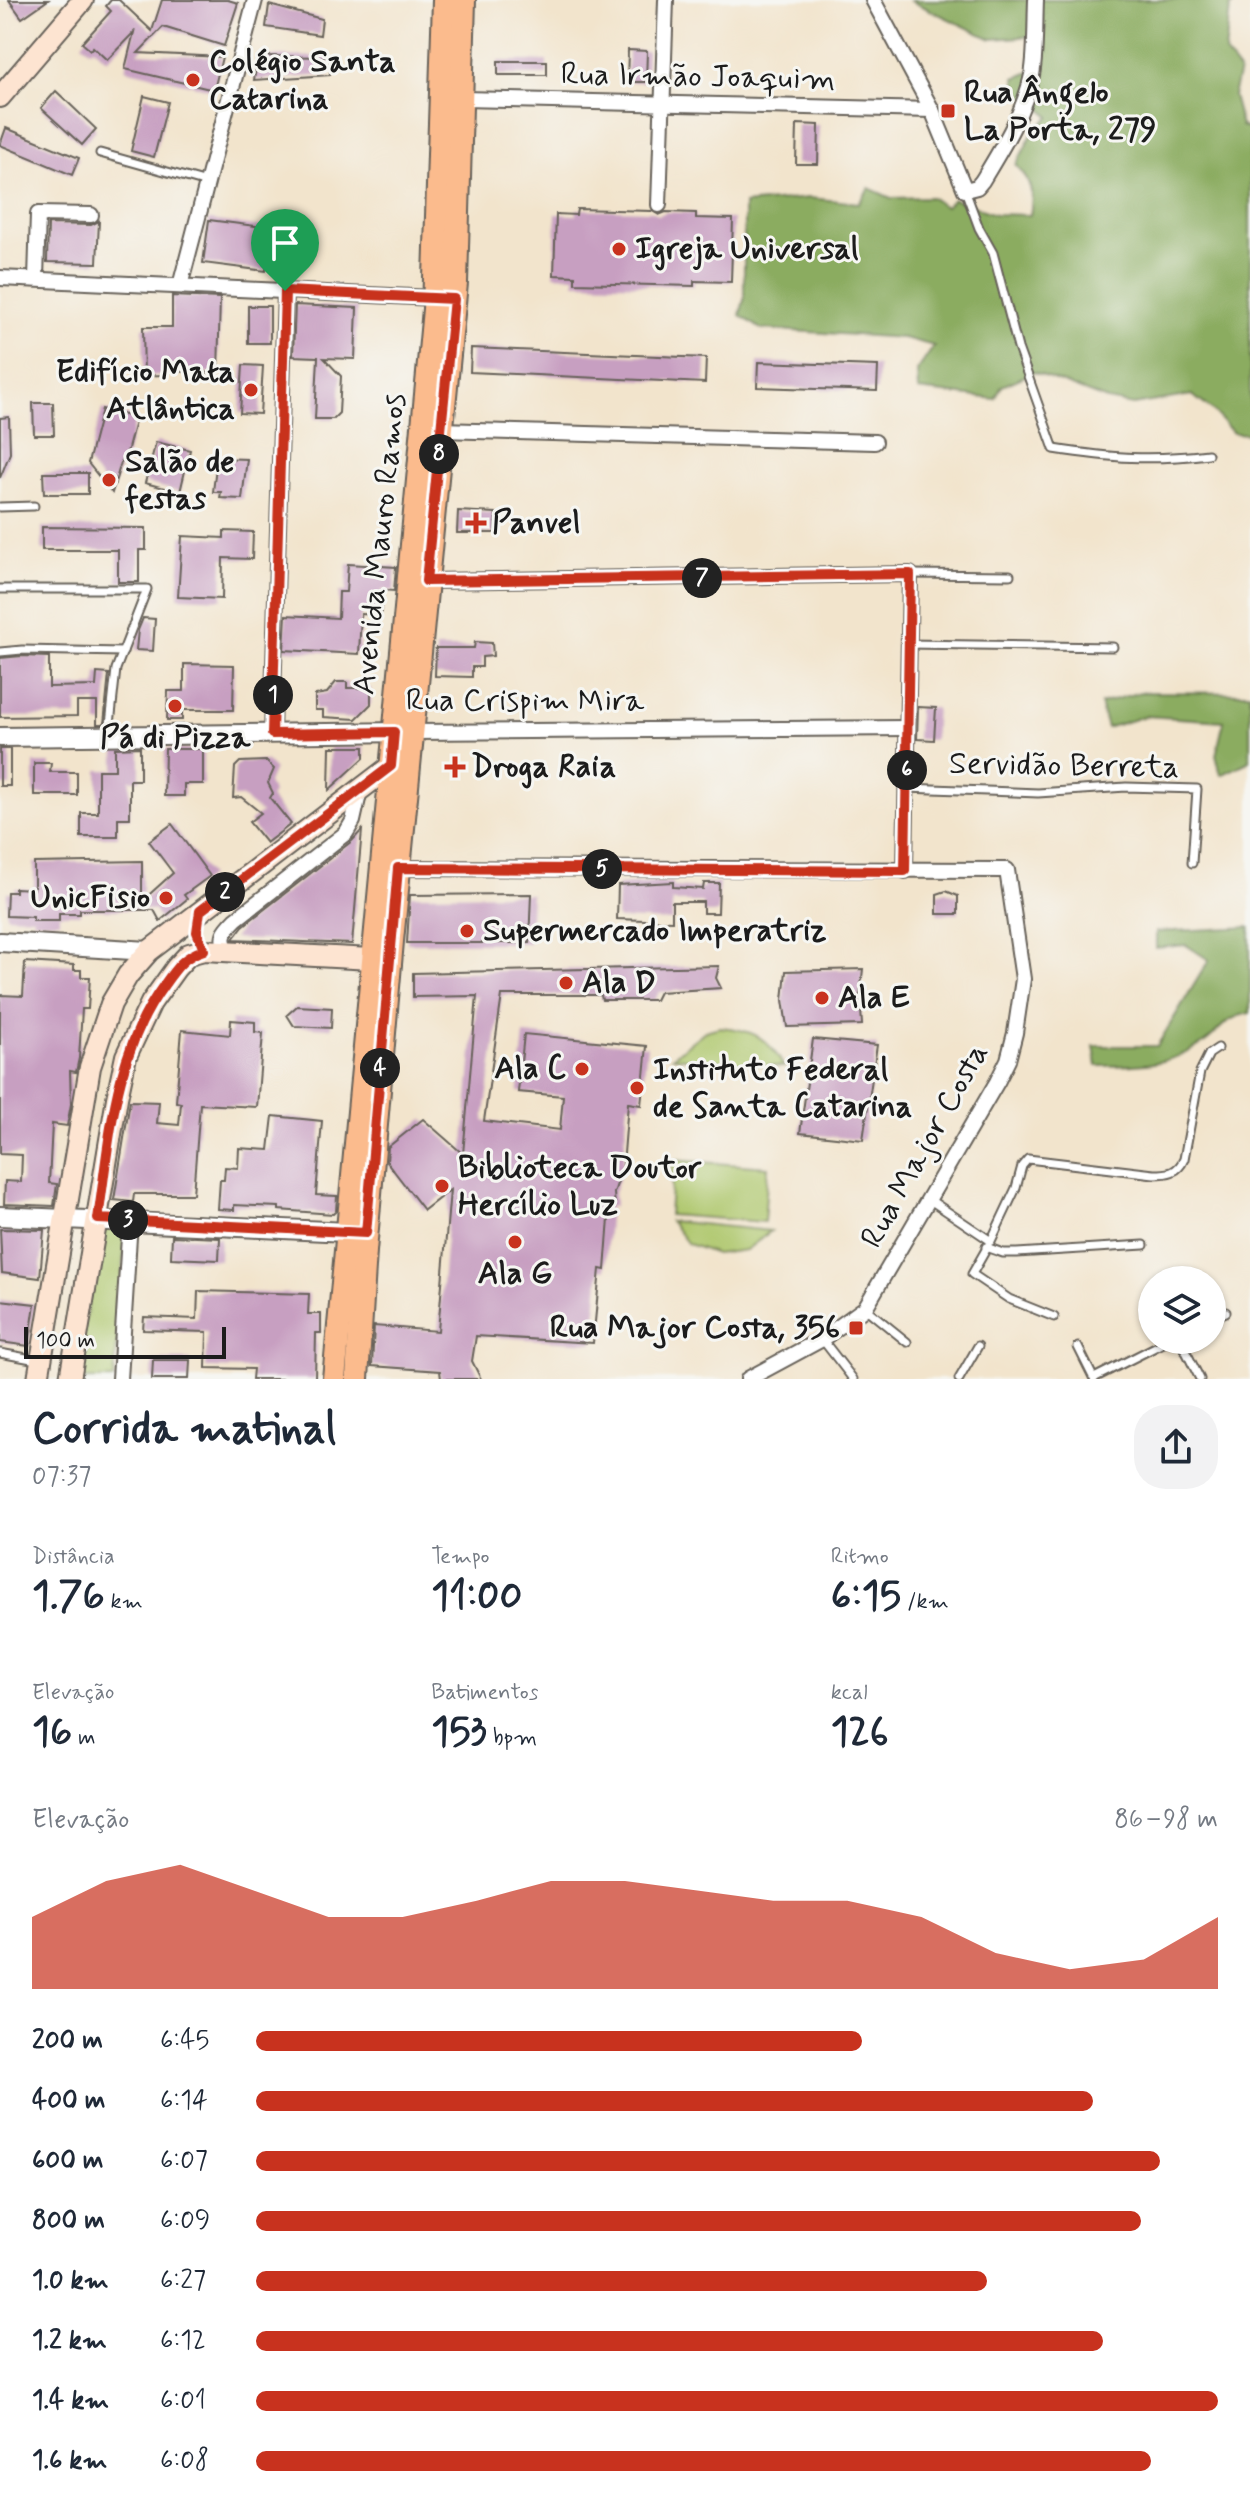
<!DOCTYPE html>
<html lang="pt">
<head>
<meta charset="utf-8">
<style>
  body { margin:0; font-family:Mynerve,sans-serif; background:#f2f2f3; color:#1f2937; height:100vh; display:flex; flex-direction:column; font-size:30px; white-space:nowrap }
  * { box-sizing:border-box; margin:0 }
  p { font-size:26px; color:#747a83 }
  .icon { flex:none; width:44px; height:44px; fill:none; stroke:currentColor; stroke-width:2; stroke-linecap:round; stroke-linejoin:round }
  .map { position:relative; height:1379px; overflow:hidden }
  .panel { display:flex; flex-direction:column; background:#fff; flex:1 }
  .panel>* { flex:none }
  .tools { position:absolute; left:1138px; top:1266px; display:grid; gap:16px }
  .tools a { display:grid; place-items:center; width:88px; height:88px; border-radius:50%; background:#fff; box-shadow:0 2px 6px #0004; font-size:40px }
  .scale { position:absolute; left:24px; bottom:20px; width:202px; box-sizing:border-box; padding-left:8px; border:4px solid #1c1c1c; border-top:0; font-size:22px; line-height:28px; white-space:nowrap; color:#1c1c1c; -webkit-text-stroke:6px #f6f6f2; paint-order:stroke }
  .pin { position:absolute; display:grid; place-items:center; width:68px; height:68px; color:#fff; margin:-82px -34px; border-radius:50% 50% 50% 0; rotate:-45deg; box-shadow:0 0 8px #0007 }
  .pin .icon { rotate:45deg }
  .km { position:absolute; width:40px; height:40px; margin:-20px; border-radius:50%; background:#222; color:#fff; font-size:22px; line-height:40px; text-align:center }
  .round { display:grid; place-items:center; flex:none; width:84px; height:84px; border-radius:32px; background:#f2f2f3 }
  .head { display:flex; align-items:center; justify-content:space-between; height:136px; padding:0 32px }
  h1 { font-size:44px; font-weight:700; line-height:60px }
  .figures { display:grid; grid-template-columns:repeat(3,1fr); gap:12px; height:136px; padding:8px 32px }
  .figures div { display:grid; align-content:center }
  .figures b { font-size:40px; font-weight:700 }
  .figures small { font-size:22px; font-weight:400 }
  .figures p { font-size:22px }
  .chart { height:224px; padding:16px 32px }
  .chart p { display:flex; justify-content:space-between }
  .chart svg { width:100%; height:144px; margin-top:8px; fill:#c8321e; opacity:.7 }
  ul { padding:0 32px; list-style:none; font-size:26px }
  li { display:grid; grid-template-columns:128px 96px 1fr; align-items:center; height:60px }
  li i { height:20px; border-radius:10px; background:#c8321e }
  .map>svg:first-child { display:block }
</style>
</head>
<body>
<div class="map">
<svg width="1250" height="1379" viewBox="0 0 1250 1379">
  <rect width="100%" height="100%" fill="#f6f6f2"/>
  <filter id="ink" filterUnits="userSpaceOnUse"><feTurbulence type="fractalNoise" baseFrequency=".0125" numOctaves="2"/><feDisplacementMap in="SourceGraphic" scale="16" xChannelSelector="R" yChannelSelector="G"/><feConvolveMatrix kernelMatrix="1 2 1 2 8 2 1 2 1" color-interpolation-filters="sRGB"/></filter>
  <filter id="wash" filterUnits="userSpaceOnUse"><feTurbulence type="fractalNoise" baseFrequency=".006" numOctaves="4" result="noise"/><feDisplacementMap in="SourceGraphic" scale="32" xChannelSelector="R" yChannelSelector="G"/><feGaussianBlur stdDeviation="1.8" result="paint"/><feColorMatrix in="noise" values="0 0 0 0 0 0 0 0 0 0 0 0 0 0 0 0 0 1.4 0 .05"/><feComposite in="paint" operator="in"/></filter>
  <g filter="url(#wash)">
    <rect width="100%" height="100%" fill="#f2e4cc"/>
    <g fill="#afc76d" stroke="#667244" stroke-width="2">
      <path d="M720,1027C754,1030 768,1037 784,1067L672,1057L705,1031Z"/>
      <path d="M673,1160L768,1167L764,1222L669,1215Z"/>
      <path d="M670,1221L771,1231L746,1250L716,1254L688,1244Z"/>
      <path d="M100,1226L126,1227L114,1379H76Z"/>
    </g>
    <g fill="#8bac60" stroke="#54643e" stroke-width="2">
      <path d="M909,0H1238L1230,7L1225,53L1239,71L1233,96L1241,126L1250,130V434L1233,433L1213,411L1192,395L1133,405L1107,400L1034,372L1002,386L995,399L918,390L917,371L934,346L903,338L761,329L740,315L744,300V204L809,198L859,203L869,188L891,198L931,197L945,207L953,199L995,214L1030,215C1034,194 1031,180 1016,165L1033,132L1050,116L1017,91L1015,78L1043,67L1037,36L991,39Z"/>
      <path d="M1140,692L1250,693V761L1221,775L1216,755L1224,721L1145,716L1107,728L1100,704Z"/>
      <path d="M1250,927V1013C1220,1019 1222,1032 1199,1046C1164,1067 1136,1065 1097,1066L1094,1046H1157L1209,960L1186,945L1156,948V932Z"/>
    </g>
    <g id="blocks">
      <g fill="#c79fc1">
        <path d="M9,0H48L22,18Z"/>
        <path d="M111,0H119L152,31L162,0H228L238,3L224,46L163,27L138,53L222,57L214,90L125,69L134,32L107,60L93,47L90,50L82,43L111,11L106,6Z"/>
        <path d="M269,5L322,19L320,35L266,27Z"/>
        <path d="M628,50L647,51L646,82H627Z"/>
        <path d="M258,56L330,57V75L254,80Z"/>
        <rect x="498" y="61" width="49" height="14"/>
        <path d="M56,91L96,129L82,145L41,108Z"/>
        <path d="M144,96L168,102L154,157L131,151Z"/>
        <path d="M797,124L819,125L818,164H796Z"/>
        <path d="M6,128L79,158L72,175L0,145Z"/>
        <path d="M577,209L652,211L659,215L666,212L696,213V218L733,219L731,282L694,281V286L575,283V276L554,275L556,214L576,215Z"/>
        <path d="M209,220L271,228L266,271L203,263Z"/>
        <path d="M99,221L97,263L47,262L48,224L91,225Z"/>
        <path d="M172,296L220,298L218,373L162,371V375L144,376L143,327H172Z"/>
        <path d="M295,305L357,308L355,359L324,358L341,376L339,413L333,419H315L318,357L293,356Z"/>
        <rect x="248" y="306" width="22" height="37"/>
        <path d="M471,348L706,358L705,383L470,372Z"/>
        <path d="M758,362L878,366L877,391L757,387Z"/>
        <path d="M243,365L263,366L260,414L240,413Z"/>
        <path d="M33,403H53L54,435H34Z"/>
        <path d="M102,409L136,418L125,460L122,459L112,493L88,463Z"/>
        <path d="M9,417L10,453L0,478V418Z"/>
        <path d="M156,442L190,450L180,492L145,483Z"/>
        <path d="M217,458L247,459L242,499L220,498L221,492H213Z"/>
        <path d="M43,473H88V494H44Z"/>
        <path d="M458,511L496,513L495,533H457Z"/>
        <path d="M42,527L146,528V550H139V582H118V550H42Z"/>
        <path d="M224,531L253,532L252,559L223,558L222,599L178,597L182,536L224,538Z"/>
        <path d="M348,564L396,567L394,591L382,590L381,615L361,614L359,654L284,650L286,615L338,618L339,592H346Z"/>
        <path d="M143,618L155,619L153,651L136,650L138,630Z"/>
        <path d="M475,642L492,643L493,656L482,657V667H472V677L435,676L436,648H474Z"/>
        <path d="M22,656L49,657V687L96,686L97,673L109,674L104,724H97V702H77V716L0,717V658Z"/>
        <path d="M184,664L234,665L233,710H182V720H167L168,691H184Z"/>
        <path d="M336,682H347V688H371V704L356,719L323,717V710H315V695L327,693Z"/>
        <path d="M918,707L936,708L934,740L917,739Z"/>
        <path d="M140,747V780H130V818H118V837H81V813H98V770H115V748Z"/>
        <path d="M330,747H364V758L329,790Z"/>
        <rect x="0" y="749" width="10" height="37"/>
        <path d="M165,749H203V784H184V796H164Z"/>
        <path d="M266,761L274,769L268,783L273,793L270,798L291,824L266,843L249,822L261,813L241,797L233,798L235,767L240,762Z"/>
        <path d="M34,763H51L50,772H77V795H34Z"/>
        <path d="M172,824L210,876L184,895L187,899L160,921L154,910H80V914H59V921H33V917L6,916L7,892H15V888L34,889V863L142,861V901L173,873L149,841Z"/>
        <path d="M362,830L352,944L233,939L243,926L352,841Z"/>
        <path d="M673,882V887L703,889L704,883H719L718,913H703V902H672V921L617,919L618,885Z"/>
        <path d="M946,891L958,896V914H937V894Z"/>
        <path d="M531,894L529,943H407L410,895Z"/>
        <path d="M25,962L74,965V970H81V977H90L88,1009H82L79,1058L76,1072L70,1071L71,1104L67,1126L52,1124L49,1183L57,1184L54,1206L4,1204L5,1181L21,1182L22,1155L0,1154V995L23,996Z"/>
        <path d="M719,966L716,978L721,988L659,992L655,1000H602L601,995H502L484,1121L560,1130L563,1096L518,1092L524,1034L647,1046L641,1105L628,1103L623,1166L614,1193L615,1207L610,1206L605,1270L600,1269L593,1343L476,1336L472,1361L481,1379H441L440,1371L372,1366L374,1326L438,1331L450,1190L424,1210L387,1162L388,1147L423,1119L463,1154L477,996L413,997V973Z"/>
        <path d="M863,969L860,995L862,1025L787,1027L783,1000L786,971Z"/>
        <path d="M297,1006L332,1008L331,1028L294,1026L287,1015Z"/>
        <path d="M231,1020L255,1022V1032L263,1033L257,1107L200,1104L193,1194H134L133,1202L114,1200L130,1101L159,1102L157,1123L179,1125L181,1103L176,1102L182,1030L230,1035Z"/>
        <path d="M813,1039L877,1045L863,1140L800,1133Z"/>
        <path d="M273,1116L322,1121L316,1195L337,1196L336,1211L333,1214L279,1210V1207L256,1206L234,1205V1210L218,1209L220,1180H224L225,1167L238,1168L239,1148L269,1150Z"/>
        <path d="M0,1229L44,1230L40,1278L2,1273Z"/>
        <path d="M172,1236L220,1238L219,1260L171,1258Z"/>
        <path d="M198,1291L309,1294L308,1314H321V1333H316L315,1379H252L253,1369L206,1368L207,1332L143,1330L144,1317L197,1319Z"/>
        <path d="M0,1300L35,1304L29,1346L0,1342Z"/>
        <path d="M153,1360H190L189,1379H152Z"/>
      </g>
    </g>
  </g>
  <g filter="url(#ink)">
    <use href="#blocks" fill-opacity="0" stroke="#67625a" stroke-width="2"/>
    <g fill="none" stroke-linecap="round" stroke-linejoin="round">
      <g stroke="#67625a" stroke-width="11">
        <g id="service">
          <path d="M100,153L207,183"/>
          <path d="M965,190L979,228L993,253L1018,348L1054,449C1112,458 1150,461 1208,454"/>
          <path d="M0,507L34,506"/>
          <path d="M910,574L1010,575"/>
          <path d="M0,589H147L116,669L109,734"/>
          <path d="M908,644L1113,647"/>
          <path d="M0,652L22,650L123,652"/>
          <path d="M906,788L1038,793L1126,787L1197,789L1192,863"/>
          <path d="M930,1200L991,1241L1016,1188L1022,1166L1028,1159L1154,1174C1168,1174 1178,1173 1184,1159L1200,1072L1209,1054L1218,1048"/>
          <path d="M988,1246L972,1274L1009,1299L1054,1317"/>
          <path d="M986,1247L1003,1253H1017L1144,1245"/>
          <path d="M865,1308L907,1342"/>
          <path d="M1212,1318L1226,1312"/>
          <path d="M822,1339L853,1379"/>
          <path d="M1180,1340L1200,1379"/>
          <path d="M1078,1347L1094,1379"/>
          <path d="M0,1353L37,1360"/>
          <path d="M1094,1378L1169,1340"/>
          <path d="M959,1379L978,1346"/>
        </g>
      </g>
      <g stroke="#67625a" stroke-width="18">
        <g id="minor">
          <path d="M873,0L932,110L965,190L977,187L982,181C1002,148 1024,113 1032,75C1036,55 1035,21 1036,0"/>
          <path d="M462,99L932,110"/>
          <path d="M659,205L666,0"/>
          <path d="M0,278L435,298"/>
          <path d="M36,279L38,214L91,215"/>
          <path d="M180,286L255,0"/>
          <path d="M441,430L875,442"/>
          <path d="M426,581L910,574L905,871"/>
          <path d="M411,732L907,728"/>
          <path d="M272,734L285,291"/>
          <path d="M398,868L1007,870L1023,979L1015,1033L1008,1060L997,1082L865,1308L822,1339L748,1379"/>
          <path d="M227,951C219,936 225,930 236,919L346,833L353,821L360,790"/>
          <path d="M120,1379L130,1221"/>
        </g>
      </g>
      <g stroke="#67625a" stroke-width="22">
        <g id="tertiary">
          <path d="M0,737L408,732"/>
          <path d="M0,942L149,951"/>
          <path d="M0,1216L347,1232"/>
        </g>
      </g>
      <g stroke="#67625a" stroke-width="24">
        <g id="secondary">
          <path d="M0,97L83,0"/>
          <path d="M38,1379L90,1067L111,1004L128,975L149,951L391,766"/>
          <path d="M70,1379L117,1098L126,1056L151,1003L176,968L189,954L204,950L390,960"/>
        </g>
      </g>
      <g stroke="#67625a" stroke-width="26">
        <g id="primary">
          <path d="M334,1379L434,309L444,0"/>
          <path d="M357,1379L365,1251L392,941L456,283L464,0"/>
        </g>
      </g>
      <use href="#service" stroke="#fff" stroke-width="7"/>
      <use href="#minor" stroke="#fff" stroke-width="14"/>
      <use href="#tertiary" stroke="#fff" stroke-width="18"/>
      <use href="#secondary" stroke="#fde4d1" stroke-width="20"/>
      <use href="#primary" stroke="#fbbb8d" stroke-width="22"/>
    </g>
  </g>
  <g fill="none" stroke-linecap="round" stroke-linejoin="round" filter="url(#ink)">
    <g stroke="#fff" stroke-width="16">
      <path id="route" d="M285,291L454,299L426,581L910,574L905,871L398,868L366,1233L98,1219C110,1138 114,1053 164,985C176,968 184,956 204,950L197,932L200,911L391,766L394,732L272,734Z"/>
    </g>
    <use href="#route" stroke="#c8321e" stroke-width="10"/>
  </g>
  <g fill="#c8321e" stroke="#f6f6f2" stroke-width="3">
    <circle cx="193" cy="80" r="8"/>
    <rect x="940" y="103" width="16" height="16" rx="4"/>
    <circle cx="619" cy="249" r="8"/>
    <circle cx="251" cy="390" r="8"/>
    <circle cx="109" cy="480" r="8"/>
    <path d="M472 511h8v8h8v8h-8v8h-8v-8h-8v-8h8z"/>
    <circle cx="175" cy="706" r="8"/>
    <path d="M451 755h8v8h8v8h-8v8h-8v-8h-8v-8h8z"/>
    <circle cx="166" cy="898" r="8"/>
    <circle cx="467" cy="931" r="8"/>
    <circle cx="566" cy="983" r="8"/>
    <circle cx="822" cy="998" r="8"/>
    <circle cx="582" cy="1069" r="8"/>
    <circle cx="637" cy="1088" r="8"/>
    <circle cx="442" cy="1186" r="8"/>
    <circle cx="515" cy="1242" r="8"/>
    <rect x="848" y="1320" width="16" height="16" rx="4"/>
  </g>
  <g text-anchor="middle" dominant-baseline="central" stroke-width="6" stroke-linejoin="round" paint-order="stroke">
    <g font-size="32" font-weight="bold" fill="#1c1c1c" stroke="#f6f6f2" text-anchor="start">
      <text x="209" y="62">Colégio Santa<tspan x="209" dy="37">Catarina</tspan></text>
      <text x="964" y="93">Rua Ângelo<tspan x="964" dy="37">La Porta, 279</tspan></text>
      <text x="635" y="249">Igreja Universal</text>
      <text x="235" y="372" text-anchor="end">Edifício Mata<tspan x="235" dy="37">Atlântica</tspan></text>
      <text x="125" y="462">Salão de<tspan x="125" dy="37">festas</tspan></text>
      <text x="492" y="523">Panvel</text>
      <text x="175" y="738" text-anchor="middle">Pá di Pizza</text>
      <text x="471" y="767">Droga Raia</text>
      <text x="150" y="898" text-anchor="end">UnicFisio</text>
      <text x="483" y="931">Supermercado Imperatriz</text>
      <text x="582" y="983">Ala D</text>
      <text x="838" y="998">Ala E</text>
      <text x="566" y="1069" text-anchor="end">Ala C</text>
      <text x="653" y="1070">Instituto Federal<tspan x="653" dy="37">de Santa Catarina</tspan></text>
      <text x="458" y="1168">Biblioteca Doutor<tspan x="458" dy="37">Hercílio Luz</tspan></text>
      <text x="515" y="1274" text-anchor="middle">Ala G</text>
      <text x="840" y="1328" text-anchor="end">Rua Major Costa, 356</text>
    </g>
    <g font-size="32" fill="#1c1c1c" stroke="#f6f6f2">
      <text transform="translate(698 77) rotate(1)">Rua Irmão Joaquim</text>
      <text transform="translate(380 544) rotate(-84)">Avenida Mauro Ramos</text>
      <text x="525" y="701">Rua Crispim Mira</text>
      <text transform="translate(1064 766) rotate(1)">Servidão Berreta</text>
      <text transform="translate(925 1146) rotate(-61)">Rua Major Costa</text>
    </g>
  </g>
</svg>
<div class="tools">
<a><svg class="icon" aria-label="layers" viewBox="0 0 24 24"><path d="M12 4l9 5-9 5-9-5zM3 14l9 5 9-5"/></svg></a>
</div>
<div class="scale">100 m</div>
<div class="pin" style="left:285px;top:291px;background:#1e9e55"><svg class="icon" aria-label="arrive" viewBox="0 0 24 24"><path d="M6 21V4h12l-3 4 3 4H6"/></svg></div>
<b class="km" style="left:273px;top:695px">1</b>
<b class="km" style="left:225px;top:892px">2</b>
<b class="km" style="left:128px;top:1220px">3</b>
<b class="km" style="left:380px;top:1068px">4</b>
<b class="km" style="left:602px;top:869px">5</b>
<b class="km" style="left:907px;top:770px">6</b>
<b class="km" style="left:702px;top:578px">7</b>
<b class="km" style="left:439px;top:454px">8</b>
</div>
<section class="panel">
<div class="head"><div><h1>Corrida matinal</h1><p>07:37</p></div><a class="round"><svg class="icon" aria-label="share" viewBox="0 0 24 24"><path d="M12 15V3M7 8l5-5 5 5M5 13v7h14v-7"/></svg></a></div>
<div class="figures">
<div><p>Distância</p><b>1.76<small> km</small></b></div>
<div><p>Tempo</p><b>11:00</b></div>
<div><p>Ritmo</p><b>6:15<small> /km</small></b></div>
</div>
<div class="figures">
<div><p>Elevação</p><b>16<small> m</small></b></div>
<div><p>Batimentos</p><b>153<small> bpm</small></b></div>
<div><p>kcal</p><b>126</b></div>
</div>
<div class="chart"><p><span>Elevação</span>86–98 m</p>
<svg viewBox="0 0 160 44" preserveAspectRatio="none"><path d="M0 44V22L10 11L20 6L30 14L40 22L50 22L60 17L70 11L80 11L90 14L100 17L110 17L120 22L130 33L140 38L150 35L160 22V44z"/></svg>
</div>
<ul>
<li><b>200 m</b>6:45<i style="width:63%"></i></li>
<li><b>400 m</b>6:14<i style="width:87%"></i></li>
<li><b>600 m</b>6:07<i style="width:94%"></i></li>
<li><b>800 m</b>6:09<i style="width:92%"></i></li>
<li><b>1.0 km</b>6:27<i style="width:76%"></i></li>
<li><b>1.2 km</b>6:12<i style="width:88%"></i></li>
<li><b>1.4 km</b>6:01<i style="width:100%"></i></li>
<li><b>1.6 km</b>6:08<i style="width:93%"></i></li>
</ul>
</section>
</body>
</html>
